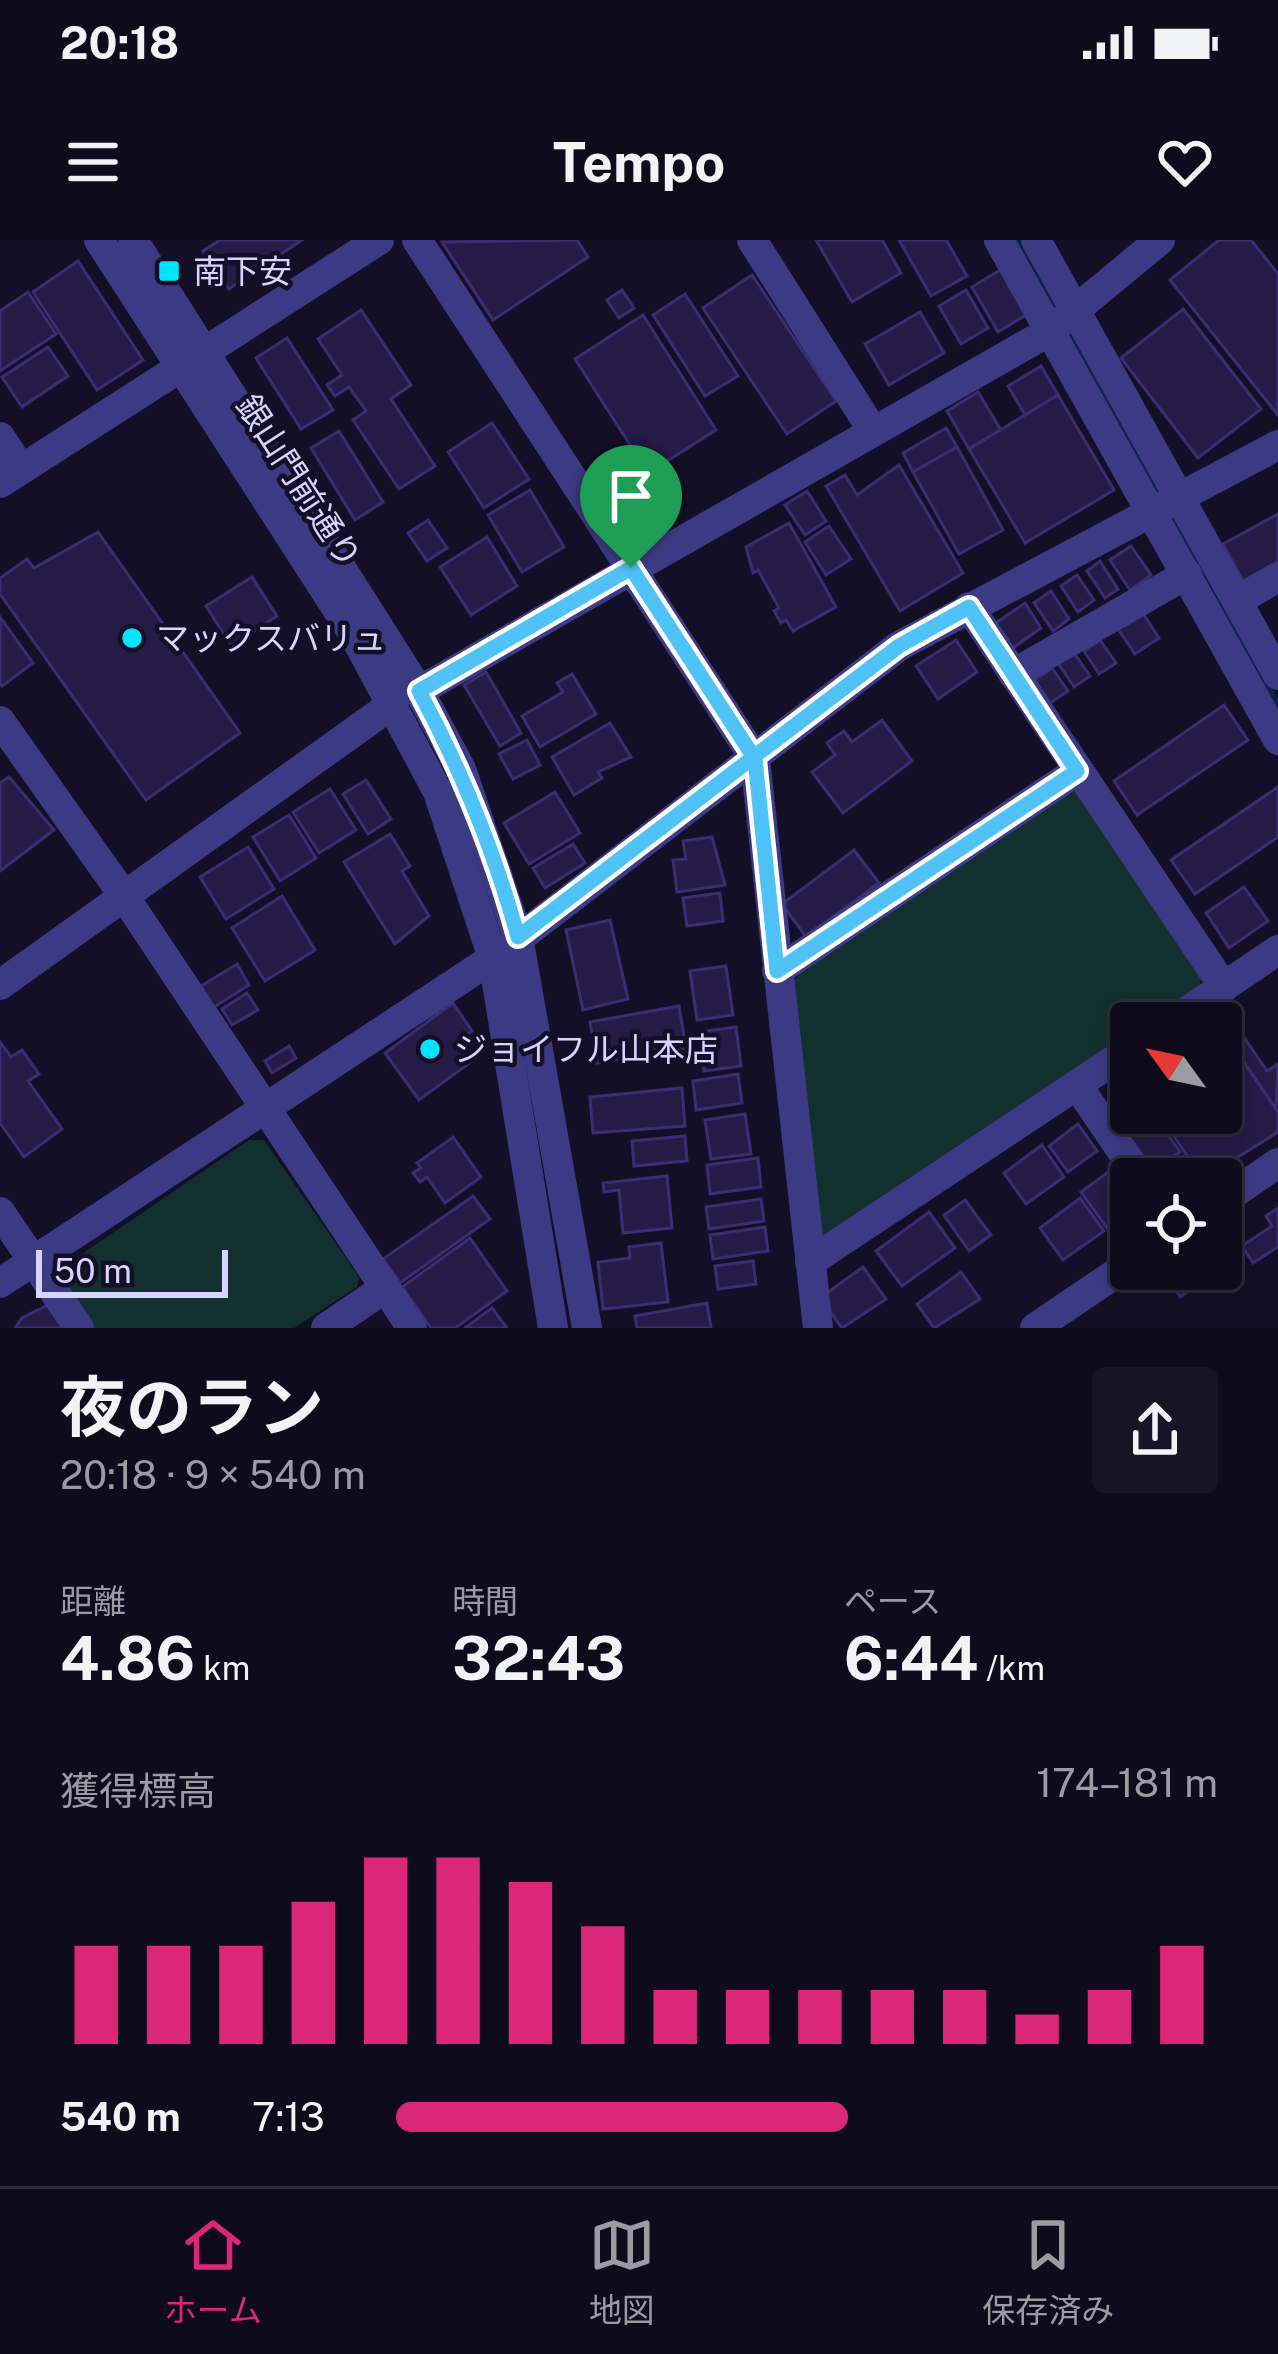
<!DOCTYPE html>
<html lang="ja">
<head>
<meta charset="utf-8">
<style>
  body { margin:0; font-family:"Public Sans","Noto Sans JP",sans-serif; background:#171425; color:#f1f3f6; height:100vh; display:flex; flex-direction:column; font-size:45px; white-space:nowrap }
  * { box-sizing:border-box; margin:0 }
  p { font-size:39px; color:#9b9ba3 }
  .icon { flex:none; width:66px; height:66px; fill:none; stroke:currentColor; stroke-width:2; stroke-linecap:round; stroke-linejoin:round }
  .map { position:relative; height:1088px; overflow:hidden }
  .details { display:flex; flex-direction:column; background:#0e0b1c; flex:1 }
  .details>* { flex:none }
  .needle { width:78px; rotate:303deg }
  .buttons { position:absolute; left:1110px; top:762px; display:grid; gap:24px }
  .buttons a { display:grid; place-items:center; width:132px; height:132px; border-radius:12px; background:#0e0b1c; box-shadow:0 6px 18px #0003,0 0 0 3px #2e2b3b; font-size:60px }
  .scale { position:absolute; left:36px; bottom:30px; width:192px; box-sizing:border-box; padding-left:12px; border:6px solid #d9d4ff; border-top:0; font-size:33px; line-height:42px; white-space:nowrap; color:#d9d4ff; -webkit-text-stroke:9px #130f26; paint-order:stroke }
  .pin { position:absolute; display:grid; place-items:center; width:102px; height:102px; color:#fff; margin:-123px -51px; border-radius:50% 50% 50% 0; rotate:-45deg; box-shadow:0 0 12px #0007 }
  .pin .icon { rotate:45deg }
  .round { display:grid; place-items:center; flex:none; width:126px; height:126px; border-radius:12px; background:#171425 }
  .headline { display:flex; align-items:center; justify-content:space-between; height:204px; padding:0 60px }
  h1 { font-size:66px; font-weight:700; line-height:90px }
  .figures { display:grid; grid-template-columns:repeat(3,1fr); gap:18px; height:204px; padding:12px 60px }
  .figures div { display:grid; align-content:center }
  .figures b { font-size:60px; font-weight:700 }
  .figures small { font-size:33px; font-weight:400 }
  .figures p { font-size:33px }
  .chart { height:336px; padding:24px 60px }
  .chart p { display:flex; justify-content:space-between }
  .chart svg { width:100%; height:216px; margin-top:12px; stroke:#db2777; stroke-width:6 }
  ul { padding:0 60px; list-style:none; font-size:39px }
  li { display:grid; grid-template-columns:192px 144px 1fr; align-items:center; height:90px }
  li i { height:30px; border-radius:15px; background:#db2777 }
  .status { display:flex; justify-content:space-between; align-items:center; height:84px; padding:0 60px; background:#0e0b1c; direction:ltr }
  .status svg { height:33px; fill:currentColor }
  header { display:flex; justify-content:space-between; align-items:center; height:156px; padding:0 60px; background:#0e0b1c; font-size:54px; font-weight:700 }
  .tab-bar { display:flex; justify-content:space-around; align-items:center; height:168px; border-top:3px solid #2e2b3b; background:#0e0b1c; font-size:33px; color:#9b9ba3 }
  .tab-bar a { display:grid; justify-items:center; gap:6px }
  .tab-bar .current { color:#db2777 }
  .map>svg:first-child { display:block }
</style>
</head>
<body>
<div class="status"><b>20:18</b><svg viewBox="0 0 49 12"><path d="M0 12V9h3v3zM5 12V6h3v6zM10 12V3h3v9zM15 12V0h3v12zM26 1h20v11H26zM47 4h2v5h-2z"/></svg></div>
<header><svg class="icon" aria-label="menu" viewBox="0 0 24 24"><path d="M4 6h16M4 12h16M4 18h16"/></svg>Tempo<svg class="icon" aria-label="heart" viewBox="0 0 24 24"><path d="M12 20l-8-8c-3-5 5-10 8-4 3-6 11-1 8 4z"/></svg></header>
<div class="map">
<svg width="1278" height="1088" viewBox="0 0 1278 1088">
  <rect width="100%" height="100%" fill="#130f26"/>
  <g fill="#12302f">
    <path d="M1065,549L1078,551L1202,733L1200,745L1144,783H1131V792L829,998L818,992L792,743L803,728Z"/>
    <path d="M249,900H264L359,1037L357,1047L294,1088H83L54,1033Z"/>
  </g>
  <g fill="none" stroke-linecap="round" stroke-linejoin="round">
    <g stroke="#0c2248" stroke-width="8">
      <path d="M1018,0L1058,72"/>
      <path d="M1065,85L1164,261"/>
      <path d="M1171,274L1278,466"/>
    </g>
  </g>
  <g fill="#241b47" stroke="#3b2d73" stroke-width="3">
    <path d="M220,0H302L229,49L203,11Z"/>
    <path d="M577,0L588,17L493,80L442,2Z"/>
    <path d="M816,0H882L901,33L852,62Z"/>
    <path d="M899,0H946L967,36L931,56Z"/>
    <path d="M1219,0H1251L1278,34V175L1170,40Z"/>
    <path d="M78,21L143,120L97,150L33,52Z"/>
    <path d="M1005,27L1031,72L998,92L972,47Z"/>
    <path d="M752,35L836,161L787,194L703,68Z"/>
    <path d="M622,50L634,68L619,78L607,60Z"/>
    <path d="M966,50L988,88L961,104L939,66Z"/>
    <path d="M28,52L56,94L0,131V71Z"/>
    <path d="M685,54L738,136L705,156L653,75Z"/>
    <path d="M1183,69L1261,169L1198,218L1121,118Z"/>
    <path d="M361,70L411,145L391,159L435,226L399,249L353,180L366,171L349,147L335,156L327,145L342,135L318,99Z"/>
    <path d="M920,72L944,113L889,145L865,104Z"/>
    <path d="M643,75L716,190L648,233L575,119Z"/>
    <path d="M287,98L333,170L301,189L256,118Z"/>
    <path d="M48,107L68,136L22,167L2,137Z"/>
    <path d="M1041,126L1058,155L1025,175L1008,146Z"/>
    <path d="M978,152L1001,190L969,209L947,171Z"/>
    <path d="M1058,155L1114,250L1025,303L969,209Z"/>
    <path d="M492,183L529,239L484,268L448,212Z"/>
    <path d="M946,188L957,207L913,232L903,213Z"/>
    <path d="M339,191L383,262L355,280L311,208Z"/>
    <path d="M957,207L1003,290L959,314L913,232Z"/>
    <path d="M899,225L963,333L900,371L826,246L845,235L857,255Z"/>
    <path d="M530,250L564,307L522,332L488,275Z"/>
    <path d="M807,251L826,281L805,295L785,265Z"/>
    <path d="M1278,274V322L1243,341L1223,304Z"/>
    <path d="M428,280L447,308L427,321L408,293Z"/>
    <path d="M789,283L836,367L793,391L786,380L781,383L774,371L779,368L758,330L753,333L746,307Z"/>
    <path d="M829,286L851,319L826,335L805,302Z"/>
    <path d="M98,292L240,493L146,560L0,354V338L27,319L34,328Z"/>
    <path d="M487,297L517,346L471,375L440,327Z"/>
    <path d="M1131,306L1151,335L1130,350L1110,320Z"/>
    <path d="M1100,321L1118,349L1105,358L1087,331Z"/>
    <path d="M1077,335L1094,360L1078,372L1061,346Z"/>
    <path d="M252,337L277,376L231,406L206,366Z"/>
    <path d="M1051,351L1069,379L1053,391L1034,363Z"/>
    <path d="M1025,363L1041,388L1013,408L996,383Z"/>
    <path d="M1142,372L1159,398L1135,414L1118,389Z"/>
    <path d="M0,377L33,423L2,446L0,444Z"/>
    <path d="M956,400L977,432L938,459L916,426Z"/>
    <path d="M1100,400L1116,423L1099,434L1084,411Z"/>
    <path d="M1074,413L1090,436L1074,447L1058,423Z"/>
    <path d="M1052,428L1068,451L1050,463L1035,440Z"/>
    <path d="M486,432L521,493L500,506L464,445Z"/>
    <path d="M572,434L596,474L540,507L522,476L563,452L557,443Z"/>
    <path d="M1224,465L1248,500L1137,575L1114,541Z"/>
    <path d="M882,480L912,521L843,573L812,532L835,515L827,503L844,491L852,502Z"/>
    <path d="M610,483L631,517L598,532L602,538L574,555L552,517Z"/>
    <path d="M527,500L540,525L513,539L499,514Z"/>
    <path d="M9,537L54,590L0,631V543Z"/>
    <path d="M366,540L391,579L368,594L343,554Z"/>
    <path d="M1278,547V597L1195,654L1171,620Z"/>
    <path d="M330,549L356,590L319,613L293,572Z"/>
    <path d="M555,552L580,593L529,624L504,583Z"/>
    <path d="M289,575L316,618L280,641L253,597Z"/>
    <path d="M390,594L410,626L402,631L429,676L395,704L344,622Z"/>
    <path d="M712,597L725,645L677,652L673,620L686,619L683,601Z"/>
    <path d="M573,604L585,623L545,648L533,628Z"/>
    <path d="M248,607L274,649L226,679L200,637Z"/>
    <path d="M854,610L879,643L806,697L782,664Z"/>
    <path d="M1244,647L1268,681L1229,708L1206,673Z"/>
    <path d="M720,653L723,681L687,686L683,658Z"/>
    <path d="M282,656L315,710L265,741L232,688Z"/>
    <path d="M610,680L628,759L583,770L566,690Z"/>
    <path d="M237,724L249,745L211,769L198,748Z"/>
    <path d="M726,726L733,775L697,780L690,731Z"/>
    <path d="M247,753L258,770L232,785L222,769Z"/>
    <path d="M453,763L472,791L461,799L475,819L419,860L385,813Z"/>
    <path d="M679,766L686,808L597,823L590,782Z"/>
    <path d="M1235,784L1267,831L1278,824L1276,869L1223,792Z"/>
    <path d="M736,787L741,826L704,831L699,792Z"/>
    <path d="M1221,789L1278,872V892L1203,939L1158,873H1221Z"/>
    <path d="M0,802L11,817L22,810L39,834L28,841L62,889L24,917L0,883Z"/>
    <path d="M289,806L296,818L272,833L265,821Z"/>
    <path d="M738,834L742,863L696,870L693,841Z"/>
    <path d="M1131,847V873H1152L1180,912L1154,931L1106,865Z"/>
    <path d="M682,848L685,886L593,893L590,857Z"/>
    <path d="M745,874L751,914L711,919L705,880Z"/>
    <path d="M1078,884L1097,911L1068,932L1049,906Z"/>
    <path d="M685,896L687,921L634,926L632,901Z"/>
    <path d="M453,897L481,937L445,963L427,937L420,942L413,933L421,928L417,923Z"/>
    <path d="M1042,905L1064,937L1026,964L1004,933Z"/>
    <path d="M758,918L761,947L710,954L707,925Z"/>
    <path d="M1111,930L1131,958V993L1117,1002L1081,952Z"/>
    <path d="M667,936L672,988L623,993L619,950L604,952L603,943Z"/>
    <path d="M473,956L490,979L400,1043L383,1019Z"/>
    <path d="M1080,958L1104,991L1063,1020L1040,988Z"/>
    <path d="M761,959L764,981L709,989L706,967Z"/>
    <path d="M965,960L991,995L969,1011L944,975Z"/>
    <path d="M1278,968V1007L1253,1023L1242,1006L1272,986L1266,976Z"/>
    <path d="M929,972L955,1008L902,1046L876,1011Z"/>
    <path d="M765,987L768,1011L713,1019L710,995Z"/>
    <path d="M470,998L507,1051L455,1088H431L402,1047Z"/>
    <path d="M661,1003L668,1062L603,1069L598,1022L630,1018L629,1007Z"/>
    <path d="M753,1021L756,1044L718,1049L715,1026Z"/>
    <path d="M863,1027L886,1059L842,1088L820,1058Z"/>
    <path d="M1179,1029L1196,1046L1180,1057L1167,1037Z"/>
    <path d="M961,1032L980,1059L934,1088L917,1064Z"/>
    <path d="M707,1063L711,1088H637L635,1076Z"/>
    <path d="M48,1065L64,1088H15L22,1078Z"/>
    <path d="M492,1068L507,1088H465Z"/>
  </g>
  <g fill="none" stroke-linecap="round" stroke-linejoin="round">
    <g stroke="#3d3a85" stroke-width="30">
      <path d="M99,0L354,395L438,552L493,718L553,1088"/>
      <path d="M133,0L419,451L461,529L518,697L587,1088"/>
      <path d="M417,0L755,519L818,1088"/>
      <path d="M752,0L873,191"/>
      <path d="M999,0L1278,500"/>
      <path d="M1036,0L1278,435"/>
      <path d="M0,197L21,229"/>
      <path d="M0,243L379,0"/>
      <path d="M1237,361L1278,337"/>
      <path d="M969,367L1224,747"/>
      <path d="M1013,434L1187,334"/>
      <path d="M419,451L1050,91L1160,0"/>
      <path d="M0,481L122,653L412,1088"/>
      <path d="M777,731L1077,531"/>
      <path d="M0,745L394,463"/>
      <path d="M1170,783L1278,710"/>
      <path d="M1077,845L1141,939"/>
      <path d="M1221,962L1278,923"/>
      <path d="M0,972L79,1088"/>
      <path d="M810,1022L1131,809"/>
      <path d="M0,1043L493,718L899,406L1278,205"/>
      <path d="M326,1088L385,1048"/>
      <path d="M1035,1088L1131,1023"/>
    </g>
  </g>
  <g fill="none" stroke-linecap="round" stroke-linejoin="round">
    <g stroke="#fff" stroke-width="24">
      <path id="route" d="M631,328L419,451C462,531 494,610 518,697L899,406L969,367L1077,531L777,731L755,519L631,328"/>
    </g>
    <use href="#route" stroke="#4fc3f7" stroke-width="15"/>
  </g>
  <g fill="#00e5ff" stroke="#130f26" stroke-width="4.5">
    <rect x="157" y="19" width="24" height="24" rx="6"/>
    <circle cx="132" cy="398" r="12"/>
    <circle cx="430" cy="809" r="12"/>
  </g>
  <g text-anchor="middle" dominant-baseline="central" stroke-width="9" stroke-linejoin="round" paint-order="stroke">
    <g font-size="33" fill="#d9d4ff" stroke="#130f26" text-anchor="start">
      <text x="193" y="31">南下安</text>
      <text x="156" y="398">マックスバリュ</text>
      <text x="454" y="809">ジョイフル山本店</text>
    </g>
    <g font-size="33" fill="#d9d4ff" stroke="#130f26">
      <text transform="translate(299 241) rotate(57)">銀山門前通り</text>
    </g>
  </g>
</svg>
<div class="buttons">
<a><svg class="needle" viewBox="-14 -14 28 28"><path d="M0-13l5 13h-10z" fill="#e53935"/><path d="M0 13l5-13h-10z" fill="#9b9ba3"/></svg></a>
<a><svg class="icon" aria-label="locate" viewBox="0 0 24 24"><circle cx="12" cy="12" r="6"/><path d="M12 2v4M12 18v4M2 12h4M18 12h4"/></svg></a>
</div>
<div class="scale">50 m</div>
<div class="pin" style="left:631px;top:328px;background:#1e9e55"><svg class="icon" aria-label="arrive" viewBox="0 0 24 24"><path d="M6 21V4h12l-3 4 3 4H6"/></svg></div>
</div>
<section class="details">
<div class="headline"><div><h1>夜のラン</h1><p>20:18 · 9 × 540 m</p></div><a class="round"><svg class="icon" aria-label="share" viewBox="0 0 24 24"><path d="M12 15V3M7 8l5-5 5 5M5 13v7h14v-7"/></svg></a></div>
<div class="figures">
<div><p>距離</p><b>4.86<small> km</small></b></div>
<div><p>時間</p><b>32:43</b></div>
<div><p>ペース</p><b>6:44<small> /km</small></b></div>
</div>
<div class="chart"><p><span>獲得標高</span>174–181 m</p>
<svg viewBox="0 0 160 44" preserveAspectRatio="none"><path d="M5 44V24M15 44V24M25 44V24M35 44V15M45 44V6M55 44V6M65 44V11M75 44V20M85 44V33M95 44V33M105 44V33M115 44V33M125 44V33M135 44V38M145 44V33M155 44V24"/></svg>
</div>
<ul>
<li><b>540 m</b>7:13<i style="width:55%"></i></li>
</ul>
</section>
<nav class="tab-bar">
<a class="current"><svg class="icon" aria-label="home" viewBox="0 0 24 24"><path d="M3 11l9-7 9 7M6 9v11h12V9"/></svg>ホーム</a>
<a><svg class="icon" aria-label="map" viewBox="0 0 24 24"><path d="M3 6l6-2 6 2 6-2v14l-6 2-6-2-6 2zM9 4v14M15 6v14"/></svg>地図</a>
<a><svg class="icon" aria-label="saved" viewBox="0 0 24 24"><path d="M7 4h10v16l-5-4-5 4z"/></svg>保存済み</a>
</nav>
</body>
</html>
